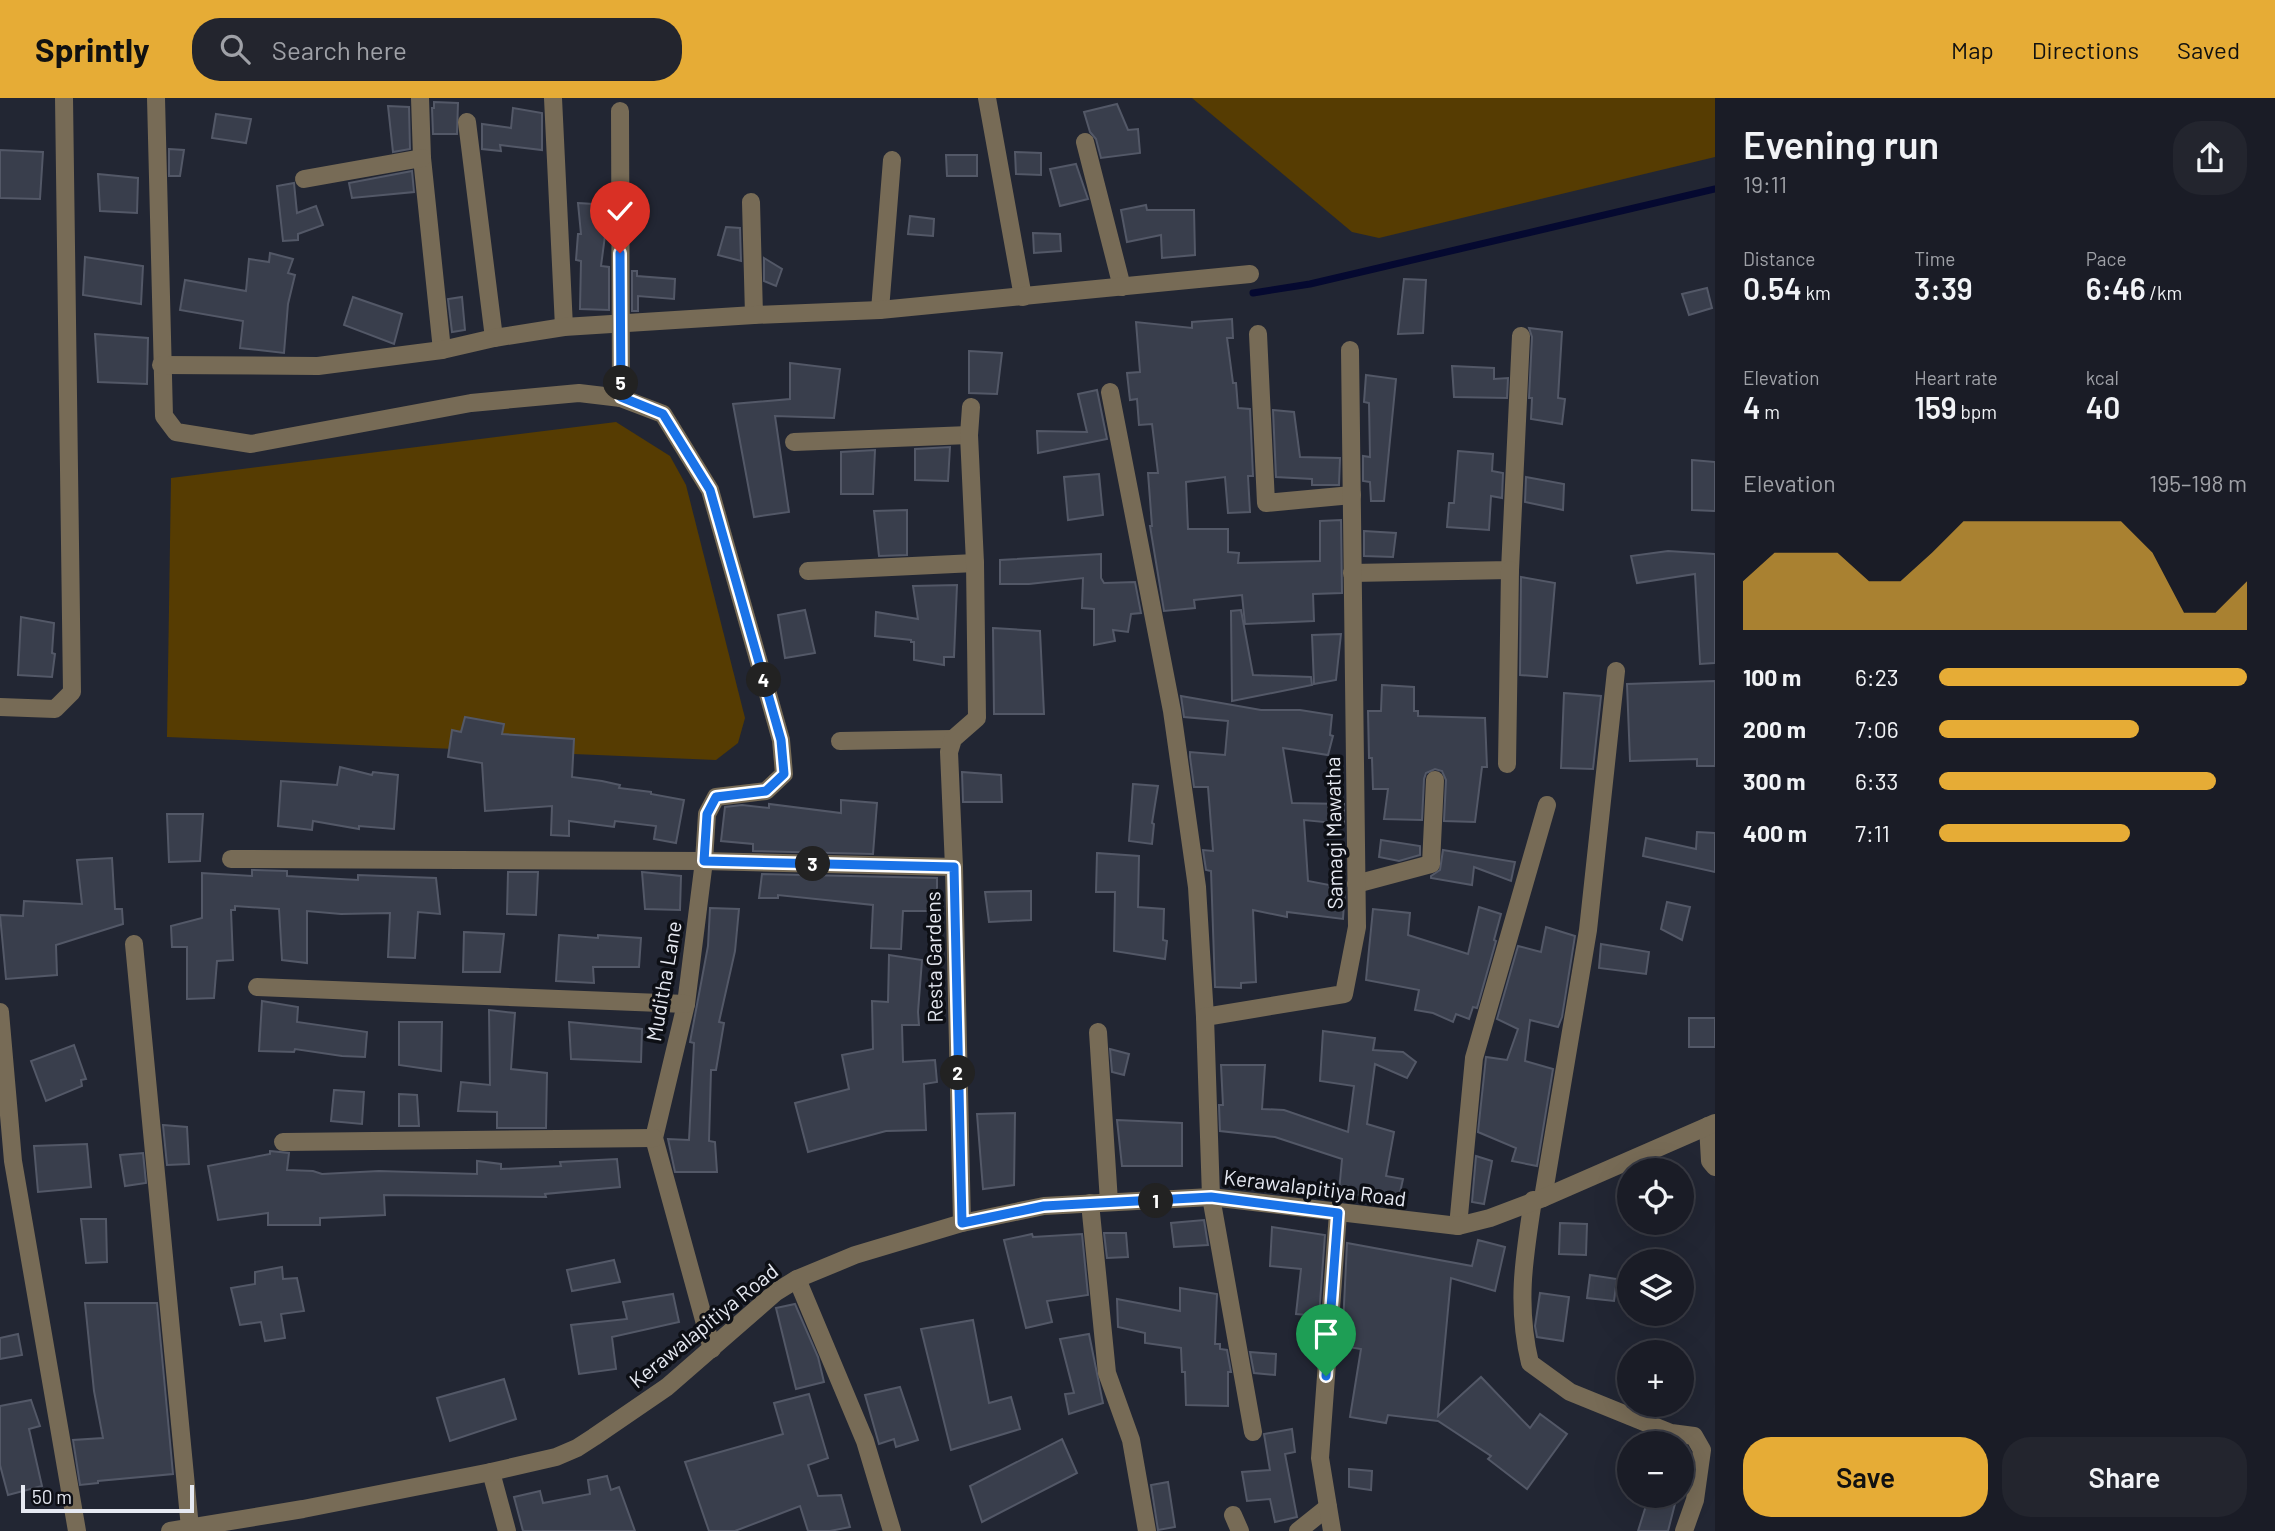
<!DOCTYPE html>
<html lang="en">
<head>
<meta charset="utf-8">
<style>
  body { margin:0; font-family:Barlow,sans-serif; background:#23252e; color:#f1f3f6; height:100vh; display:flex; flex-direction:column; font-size:26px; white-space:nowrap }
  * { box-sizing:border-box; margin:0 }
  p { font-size:23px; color:#9fa1a7 }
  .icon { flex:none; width:38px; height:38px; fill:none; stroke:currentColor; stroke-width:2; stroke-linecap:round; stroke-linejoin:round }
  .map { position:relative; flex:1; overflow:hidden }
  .panel { display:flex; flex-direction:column; background:#1a1c26; width:560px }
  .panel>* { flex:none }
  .fabs { position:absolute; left:1617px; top:1060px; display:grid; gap:14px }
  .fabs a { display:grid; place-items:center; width:77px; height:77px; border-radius:50%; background:#1a1c26; box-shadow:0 7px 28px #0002,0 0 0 2px #383a43; font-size:35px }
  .scale { position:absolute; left:21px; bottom:18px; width:173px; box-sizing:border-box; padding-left:7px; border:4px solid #e6e9f2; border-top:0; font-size:19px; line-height:24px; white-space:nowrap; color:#e6e9f2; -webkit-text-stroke:5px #0d0f15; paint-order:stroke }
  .pin { position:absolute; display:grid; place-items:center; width:60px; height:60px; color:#fff; margin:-72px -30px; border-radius:50% 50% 50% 0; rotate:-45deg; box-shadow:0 0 7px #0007 }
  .pin .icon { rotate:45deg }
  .km { position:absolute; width:35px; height:35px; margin:-18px; border-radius:50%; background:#222; color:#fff; font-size:19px; line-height:35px; text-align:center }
  .round { display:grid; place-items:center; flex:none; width:74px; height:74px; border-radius:28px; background:#23252e }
  .headline { display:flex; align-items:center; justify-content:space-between; height:119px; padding:0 28px }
  h1 { font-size:38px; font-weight:600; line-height:52px }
  .figures { display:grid; grid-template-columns:repeat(3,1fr); gap:10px; height:119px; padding:7px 28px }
  .figures div { display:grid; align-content:center }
  .figures b { font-size:30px; font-weight:600 }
  .figures small { font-size:19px; font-weight:400 }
  .figures p { font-size:19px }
  .chart { height:196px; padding:14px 28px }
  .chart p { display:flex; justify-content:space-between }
  .chart svg { width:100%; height:126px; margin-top:7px; fill:#e6ac36; opacity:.7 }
  .button { display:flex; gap:14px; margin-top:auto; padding:14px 28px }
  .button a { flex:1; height:80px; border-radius:28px; background:#e6ac36; color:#111; font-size:28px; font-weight:600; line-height:80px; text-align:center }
  .button a+a { background:#23252e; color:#f1f3f6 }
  ul { padding:0 28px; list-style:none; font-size:23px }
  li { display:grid; grid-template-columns:112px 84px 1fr; align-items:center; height:52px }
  li i { height:18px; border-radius:9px; background:#e6ac36 }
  header { display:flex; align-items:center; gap:42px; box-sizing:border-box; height:98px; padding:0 35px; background:#e6ac36; color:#111 }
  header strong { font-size:33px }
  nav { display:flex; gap:38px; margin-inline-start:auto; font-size:24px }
  .search { width:490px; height:63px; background:#23252e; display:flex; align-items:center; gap:18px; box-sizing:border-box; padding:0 24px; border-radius:28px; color:#9fa1a7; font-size:26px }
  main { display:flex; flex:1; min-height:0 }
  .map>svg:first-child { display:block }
</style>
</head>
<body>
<header>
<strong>Sprintly</strong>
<div class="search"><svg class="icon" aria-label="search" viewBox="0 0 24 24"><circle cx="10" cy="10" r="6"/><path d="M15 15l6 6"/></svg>Search here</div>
<nav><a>Map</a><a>Directions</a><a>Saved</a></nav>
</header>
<main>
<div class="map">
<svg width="1715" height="1433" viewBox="0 0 1715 1433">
  <rect width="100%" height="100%" fill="#222633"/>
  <g fill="#563c02">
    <path d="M1192,0H1715V59L1379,140L1352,134Z"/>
    <path d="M616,324L670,358L686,387L745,620L738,645L716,662L167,639L171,380Z"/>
  </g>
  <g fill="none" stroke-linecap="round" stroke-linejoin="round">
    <path stroke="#050930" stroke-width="7" d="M1253,195L1310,186L1715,91"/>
  </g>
  <g fill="#393e4c" stroke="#535867" stroke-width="2">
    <path d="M434,4L458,5L457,36H433L432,10H434Z"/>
    <path d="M1117,6L1128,32L1138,31L1140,55L1101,60L1096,41L1090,34L1084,14Z"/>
    <path d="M388,8L409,9L410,51L393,54Z"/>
    <path d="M513,10L542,15V52L500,47L501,53L482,51V26L511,30Z"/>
    <path d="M216,16L251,21L246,45L212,40Z"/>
    <path d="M169,51L184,52L180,78H169Z"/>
    <path d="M0,52L43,54L40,101L0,100Z"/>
    <path d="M1015,54L1041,55V77L1016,76Z"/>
    <path d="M946,57H977V78H947Z"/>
    <path d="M1076,66L1088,101L1060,108L1050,71Z"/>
    <path d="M412,73L414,94L352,100L349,85Z"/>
    <path d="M98,76L138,80L137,115L100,113Z"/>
    <path d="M294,85L297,115L316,108L323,127L298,136V142L283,143L277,88Z"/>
    <path d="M578,105L609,107V131L606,130L601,168L609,169V212L580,211L581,163L576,162L578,136H581Z"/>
    <path d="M1146,107L1147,112H1194L1195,157L1162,160L1161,137L1127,144L1121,112Z"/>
    <path d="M910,118L934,121L933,138L908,136Z"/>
    <path d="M726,129L740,130L741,163L718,157Z"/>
    <path d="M1033,135L1060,136L1061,153L1034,155Z"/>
    <path d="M270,155L293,161L288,175L295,177L288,206L284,255L240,250L243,223L180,212L185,182L246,193L249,161L269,164Z"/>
    <path d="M85,159L143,168L141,206L83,197Z"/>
    <path d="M764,160L782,171L776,188L764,183Z"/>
    <path d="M632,173H637V178L675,181L674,201L638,198V213H632Z"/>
    <path d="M1404,181L1426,182L1423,235L1398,236Z"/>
    <path d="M1707,190L1712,210L1689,217L1682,196Z"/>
    <path d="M353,199L402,216L394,246L344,227Z"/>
    <path d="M462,199L465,232L452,234L448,201Z"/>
    <path d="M1232,221L1233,240H1227L1233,285H1236L1238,310L1250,311L1253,378H1248L1250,414L1228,415L1225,379L1186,384L1188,431H1228V454L1239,455L1238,465L1320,463V423L1341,422L1342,495L1313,496L1314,523L1245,526L1242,497L1194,502L1195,510L1164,513L1150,428H1152L1148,375H1158L1152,326L1139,327L1137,301L1130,302L1127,275L1140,274L1136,224L1192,230V224Z"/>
    <path d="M1529,230L1562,234L1558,300L1565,301L1562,326L1531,321L1532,300H1529L1532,239Z"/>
    <path d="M95,236L148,240L147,286L98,284Z"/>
    <path d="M969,253L1002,255L997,296L969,295Z"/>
    <path d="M790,265L840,271L834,320L775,318L789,414L754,419L733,306L790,301Z"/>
    <path d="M1452,268L1494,270V281L1508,280L1507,300L1454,299Z"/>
    <path d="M1366,277L1396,281L1384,403H1371L1370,384L1363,383V358L1370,359L1369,305L1364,304Z"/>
    <path d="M1097,292L1107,341L1038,355L1037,333L1087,334L1078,296Z"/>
    <path d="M1273,312L1294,314L1300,359L1340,360L1339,387H1312V381L1276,379Z"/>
    <path d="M950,349L948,383L915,382V351Z"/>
    <path d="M875,352L873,396H841V354Z"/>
    <path d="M1458,353L1493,356L1492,373L1503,375L1502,400L1491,398L1489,432L1447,429L1449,405H1454Z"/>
    <path d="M1692,362L1715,364V413L1692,412Z"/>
    <path d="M1099,376L1103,417L1068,422L1064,379Z"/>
    <path d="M1526,379L1564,386L1563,412L1525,404Z"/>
    <path d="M907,412V457L879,458L874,413Z"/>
    <path d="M1364,433L1396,435L1393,459L1364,458Z"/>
    <path d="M1668,453L1715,456V565L1700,566L1695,476L1637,485L1631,458Z"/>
    <path d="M1101,456V480L1104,485L1135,484L1141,515L1131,516L1128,534L1113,532L1115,543L1094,547V511L1082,510L1083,480L1029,486H1000V462Z"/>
    <path d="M1521,479L1555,485L1547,579L1520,577Z"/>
    <path d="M957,487L954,559H944V567L914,562V544H911V542L875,538L876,514L918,521L913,488Z"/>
    <path d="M805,512L815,555L785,560L778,517Z"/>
    <path d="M1241,512L1253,577L1311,579L1312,587L1232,603L1231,513Z"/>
    <path d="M21,519L54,525L52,555L55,556L52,579L18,577Z"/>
    <path d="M993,530L1040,533L1044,616H994Z"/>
    <path d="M1341,536L1336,582L1314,586L1312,537Z"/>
    <path d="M1715,583V668H1697V661L1630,663L1627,586Z"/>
    <path d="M1382,587L1414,589V613H1418V618L1485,620L1487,669H1482L1475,724L1444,723L1446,682L1442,673L1435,671L1426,675L1424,681L1422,722L1384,721L1388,691H1373L1372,660H1369L1368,613H1381Z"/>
    <path d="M1564,595L1601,598L1593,671L1561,670Z"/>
    <path d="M1181,598L1261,612H1300L1332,617L1330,637L1333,638L1328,657L1283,650L1292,705L1344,706V726L1304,722L1308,783L1345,790L1343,821L1287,814V819L1253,812L1256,884L1241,885V890L1215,889L1211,773L1206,772L1203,752L1213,753L1208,689H1194L1190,659V654L1225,657L1228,623L1184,619Z"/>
    <path d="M465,619L504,626L502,636L574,641L572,679L602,683L620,687L619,690L651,694V696L684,702L676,745L654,741L656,728L615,723L614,729L569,723V738L551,737L552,708L485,713L482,665L448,659L452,632L461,634Z"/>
    <path d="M340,669L372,677L373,674L398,677L394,731L359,728V731L313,723L312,732L278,728L281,683L337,687Z"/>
    <path d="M962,674L1001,677L1002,704H963Z"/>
    <path d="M1133,686L1158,688L1152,725L1154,726L1152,746L1129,743Z"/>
    <path d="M841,702L877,705L873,756L753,753V746L721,743L725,709L742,707L769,710V706L841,715Z"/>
    <path d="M167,716H203L200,763L169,764Z"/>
    <path d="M1697,734L1715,735V774L1643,758L1646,740L1696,751Z"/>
    <path d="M1381,742L1420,748V757L1399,763L1379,759Z"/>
    <path d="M1443,752L1515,764L1511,783L1474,769L1472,787L1431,780V778L1440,772Z"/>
    <path d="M1097,755L1139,758L1138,809L1164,811L1163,842L1167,843L1165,861L1114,853L1115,794H1096Z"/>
    <path d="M112,760L115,811H122L123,826L56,847L57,877L6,881L0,817L23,818L24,803L82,806L77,762Z"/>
    <path d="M252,772L287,773V778L358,782V777L436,780L440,816L418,814L415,860L388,859L390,815L341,816L307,813V865L282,862L279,811L235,808V812H231L233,862L217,863L214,900L187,901V849H172L171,828L202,820V775L252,778Z"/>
    <path d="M508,774H538L536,817L507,816Z"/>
    <path d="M642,774L681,778L680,812L645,811Z"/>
    <path d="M762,776L937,780V813H903L901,851L871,850L873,807L778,797V800H759Z"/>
    <path d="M1031,793V822L989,824L985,794Z"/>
    <path d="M1667,804L1690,809L1682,842L1661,831Z"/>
    <path d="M1479,809L1501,816L1494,842L1496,843L1477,910L1473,909L1469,921L1456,916L1453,924L1433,915L1415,912L1419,892L1366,882L1373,811L1410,815L1408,837L1468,856Z"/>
    <path d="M710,810L739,811L735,853L719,924L724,925L716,972H711L709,1043L715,1044L717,1074H675L668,1041L689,1042L694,945L690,944L708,848Z"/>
    <path d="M1546,829L1575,838L1562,919L1558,929L1530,922L1525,963L1553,971L1537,1068L1512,1063L1516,1050L1478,1034L1486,959L1507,962L1518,931L1497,921L1518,848L1541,854Z"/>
    <path d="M464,834L504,836L500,874H463Z"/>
    <path d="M559,837L598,840V837L641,840L639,869H593L594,885L556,883Z"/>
    <path d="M1601,846L1649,854L1646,876L1599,870Z"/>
    <path d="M889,857L922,862L918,914L919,927H902L903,964L935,962L937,984L924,986L926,1032L886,1033L808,1054L795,1005L849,991L842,957L873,951L872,903L888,904Z"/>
    <path d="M262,903L298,909L297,924L367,934L365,959L342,958L295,951L294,954L259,953Z"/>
    <path d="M489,912L515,915L511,971L547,975L546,1030H497V1014L458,1013L461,984L490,987Z"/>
    <rect x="1689" y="920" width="26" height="29"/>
    <path d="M399,924H442L441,973L399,967Z"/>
    <path d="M569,924L642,931L641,964L571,961Z"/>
    <path d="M1323,933L1375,940L1373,952L1403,954L1416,964L1407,980L1375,966L1367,1026L1394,1034L1386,1078L1403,1081L1399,1099L1360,1092V1097L1339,1094L1342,1061L1275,1039L1220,1033L1219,1007H1223L1221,967H1265L1262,1011L1284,1012L1348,1034L1354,988L1320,983Z"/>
    <path d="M74,947L86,981L81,982L82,988L46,1003L31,963Z"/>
    <path d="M1110,951L1129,956L1124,977L1112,974Z"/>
    <path d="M334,992L364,994L362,1026L331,1023Z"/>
    <path d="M399,996L417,997L419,1028H399Z"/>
    <path d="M1015,1015L1014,1087L983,1091L977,1016Z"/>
    <path d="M1117,1022L1182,1025V1068H1122Z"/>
    <path d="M163,1027L187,1029L189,1066L167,1067Z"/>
    <path d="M87,1046L91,1089L38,1094L34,1048Z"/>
    <path d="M270,1053L289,1055L287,1072L313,1073L322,1076L379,1073L477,1076V1063L501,1066V1071L561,1068L560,1064L617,1061L620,1089L545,1096L546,1099L384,1097L385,1117L320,1120V1127H268V1115L218,1122L208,1068L270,1056Z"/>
    <path d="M143,1055L146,1085L125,1088L120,1057Z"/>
    <path d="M1476,1058L1492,1063L1484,1106L1472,1104Z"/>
    <path d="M81,1121H106L107,1164L86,1165Z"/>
    <path d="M1204,1122L1208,1147L1174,1149L1171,1125Z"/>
    <path d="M1560,1125L1587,1126L1586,1157L1559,1156Z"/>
    <path d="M1272,1129L1325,1137L1319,1218L1296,1216L1301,1171L1270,1168Z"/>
    <path d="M1104,1135H1126L1128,1159L1107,1160Z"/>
    <path d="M1032,1136L1033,1139L1082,1136L1088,1197L1047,1203L1052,1224L1026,1230L1004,1142Z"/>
    <path d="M1478,1142L1505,1149L1495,1193L1451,1180L1438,1318L1481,1279L1530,1330L1540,1316L1567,1336L1527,1391L1488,1361L1491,1358L1438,1323L1388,1317L1386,1325L1350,1319L1361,1251L1342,1248L1347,1145L1472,1168Z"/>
    <path d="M614,1162L620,1184L572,1193L567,1172Z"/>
    <path d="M282,1169L283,1181L297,1180L304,1213L281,1216L285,1240L265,1243L261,1224L240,1227L231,1190L255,1186V1174Z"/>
    <path d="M1590,1177L1617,1181L1614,1203L1587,1200Z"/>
    <path d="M1180,1190L1217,1196L1215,1246H1220V1251L1227,1252L1231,1274H1228V1308L1186,1307L1185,1274H1182L1181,1250L1145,1245V1235L1118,1229L1117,1201L1180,1213Z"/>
    <path d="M1540,1195L1569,1199L1563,1243L1537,1239L1535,1228Z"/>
    <path d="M673,1196L679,1224L612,1239L616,1271L579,1276L571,1227L627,1221L623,1204Z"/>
    <path d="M85,1205H157L173,1376L98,1383V1385L80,1387L73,1342L103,1340L94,1293Z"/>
    <path d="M795,1206L818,1259L824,1284L796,1291L776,1210Z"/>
    <path d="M973,1222L989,1305L1011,1299L1020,1331L951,1352L921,1231Z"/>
    <path d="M18,1236L22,1257L0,1261V1240Z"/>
    <path d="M1089,1236L1103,1305L1069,1316L1065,1296L1074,1295L1060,1241Z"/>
    <path d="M1250,1254L1276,1256L1275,1277L1254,1275Z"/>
    <path d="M504,1281L516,1321L450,1343L437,1300Z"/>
    <path d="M900,1289L918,1342L896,1349L894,1341L879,1346L865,1297Z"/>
    <path d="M809,1296L828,1360L808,1367L818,1398L841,1397L850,1429L830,1433H808L800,1408L735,1433H709L685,1364L783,1336L774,1305Z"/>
    <path d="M31,1302L40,1328L29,1331L42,1388L8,1397L0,1367V1308Z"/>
    <path d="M1292,1331L1295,1354L1285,1356L1297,1419L1275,1424L1270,1401L1247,1403L1242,1374L1270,1372L1264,1336Z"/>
    <path d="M1062,1341L1077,1375L982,1424L970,1388Z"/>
    <path d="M1349,1371L1372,1373L1371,1392L1349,1389Z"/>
    <path d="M607,1378L611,1392L619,1389L635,1433H523L514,1399L540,1393L543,1405L590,1396L588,1382Z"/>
    <path d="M1168,1384L1175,1429L1158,1432L1151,1387Z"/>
    <path d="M1649,1398H1677L1668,1433H1638Z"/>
  </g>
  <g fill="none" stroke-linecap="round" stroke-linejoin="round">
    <g stroke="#776b56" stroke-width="18">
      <path d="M156,0L164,318L176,334L251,346L471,305L579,295L621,300L663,316L710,392L781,642L784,676L766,693L716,699L707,716L704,763L686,906L654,1040L712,1251"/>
      <path d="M420,0L422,60L442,252"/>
      <path d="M553,0L564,229"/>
      <path d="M987,0L1023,199"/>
      <path d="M620,13L621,300"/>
      <path d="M467,24L494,240"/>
      <path d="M1085,44L1122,189"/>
      <path d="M304,81L422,60"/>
      <path d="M751,104L754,217"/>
      <path d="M880,212L892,62"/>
      <path d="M1258,236L1266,405L1352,397"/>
      <path d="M161,267L318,268L442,252L494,240L564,229L754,217L880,212L1250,176"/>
      <path d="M1110,294L1172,613L1197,789L1205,919"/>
      <path d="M794,344L969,337"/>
      <path d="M808,473L975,465"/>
      <path d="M1352,475L1510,472L1521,238"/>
      <path d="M0,609L55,611L72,594L64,0"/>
      <path d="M840,643L953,641"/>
      <path d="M1507,666L1510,472"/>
      <path d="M231,761L704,763L954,769"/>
      <path d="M1356,786L1431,766L1435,682"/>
      <path d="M134,846L190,1430"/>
      <path d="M257,889L686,906"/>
      <path d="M0,914L13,1063L77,1433"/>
      <path d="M1098,934L1109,1104"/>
      <path d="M1708,1028L1710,1063L1715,1069"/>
      <path d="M283,1044L654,1040"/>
      <path d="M1543,1100L1588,832L1616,573"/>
      <path d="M1533,1102C1524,1160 1516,1207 1530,1265L1570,1294L1671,1335L1694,1338L1702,1352L1695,1402L1684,1433"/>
      <path d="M1090,1105L1107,1275L1131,1342L1147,1433"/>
      <path d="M962,1125L954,769L949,654L953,641L977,620L975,465L969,337L971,309"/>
      <path d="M1458,1128L1474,960L1547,707"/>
      <path d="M797,1181L865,1343L892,1433"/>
      <path d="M1253,1334L1211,1099L1205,919L1344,896L1357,829L1350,252"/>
      <path d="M491,1374L507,1433"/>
      <path d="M1233,1417L1240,1433"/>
      <path d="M170,1433L303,1411L491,1374L556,1359L577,1350L594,1339L667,1289L776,1194L797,1181L855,1157L962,1125L1044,1108L1211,1099L1458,1128L1490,1120L1543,1100L1715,1025"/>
      <path d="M1298,1433L1328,1409"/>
      <path d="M1332,1433L1320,1360L1338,1115"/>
    </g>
  </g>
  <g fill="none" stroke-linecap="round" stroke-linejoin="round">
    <g stroke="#fff" stroke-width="14">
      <path id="route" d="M620,155L621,299L663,316L710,392L781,642L784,676L766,693L716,699L707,716L704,763L954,769L962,1125L1044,1108L1211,1099L1338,1115L1326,1278"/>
    </g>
    <use href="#route" stroke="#1a73e8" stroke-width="9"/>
  </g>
  <g text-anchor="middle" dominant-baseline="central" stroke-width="7" stroke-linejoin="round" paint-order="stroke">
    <g font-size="21" fill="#e6e9f2" stroke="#0d0f15">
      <text transform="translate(1333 735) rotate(-91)">Samagi Mawatha</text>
      <text transform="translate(933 859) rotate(-91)">Resta Gardens</text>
      <text transform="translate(663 883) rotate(-80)">Muditha Lane</text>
      <text transform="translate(1315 1089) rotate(7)">Kerawalapitiya Road</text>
      <text transform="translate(703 1227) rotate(-39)">Kerawalapitiya Road</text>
    </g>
  </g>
</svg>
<div class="fabs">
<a><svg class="icon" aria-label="locate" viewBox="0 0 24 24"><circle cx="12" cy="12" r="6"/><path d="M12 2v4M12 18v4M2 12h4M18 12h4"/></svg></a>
<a><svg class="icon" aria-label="layers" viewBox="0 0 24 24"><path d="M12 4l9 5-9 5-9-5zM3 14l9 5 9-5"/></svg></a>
<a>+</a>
<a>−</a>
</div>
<div class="scale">50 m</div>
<div class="pin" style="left:1326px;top:1278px;background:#1e9e55"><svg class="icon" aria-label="arrive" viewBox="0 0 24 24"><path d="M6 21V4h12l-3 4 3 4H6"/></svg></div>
<div class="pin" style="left:620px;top:155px;background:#d93025"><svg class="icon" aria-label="check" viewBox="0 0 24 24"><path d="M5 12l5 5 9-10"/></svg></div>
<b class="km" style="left:1156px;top:1103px">1</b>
<b class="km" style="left:958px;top:975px">2</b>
<b class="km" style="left:813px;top:766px">3</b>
<b class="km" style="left:764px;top:582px">4</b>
<b class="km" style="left:621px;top:285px">5</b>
</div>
<section class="panel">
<div class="headline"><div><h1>Evening run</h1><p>19:11</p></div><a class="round"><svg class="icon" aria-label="share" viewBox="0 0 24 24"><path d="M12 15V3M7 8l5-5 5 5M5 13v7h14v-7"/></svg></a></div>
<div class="figures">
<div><p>Distance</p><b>0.54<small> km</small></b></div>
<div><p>Time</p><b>3:39</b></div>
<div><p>Pace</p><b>6:46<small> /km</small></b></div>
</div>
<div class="figures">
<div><p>Elevation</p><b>4<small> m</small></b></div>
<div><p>Heart rate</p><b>159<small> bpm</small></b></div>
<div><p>kcal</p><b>40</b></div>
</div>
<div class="chart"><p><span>Elevation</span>195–198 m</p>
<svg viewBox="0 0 160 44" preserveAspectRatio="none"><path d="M0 44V27L10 17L20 17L30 17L40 27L50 27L60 17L70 6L80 6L90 6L100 6L110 6L120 6L130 17L140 38L150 38L160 27V44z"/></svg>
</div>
<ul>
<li><b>100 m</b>6:23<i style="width:100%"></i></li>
<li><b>200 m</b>7:06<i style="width:65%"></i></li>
<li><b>300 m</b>6:33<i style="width:90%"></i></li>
<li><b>400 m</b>7:11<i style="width:62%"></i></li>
</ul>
<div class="button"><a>Save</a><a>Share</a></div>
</section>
</main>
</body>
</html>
